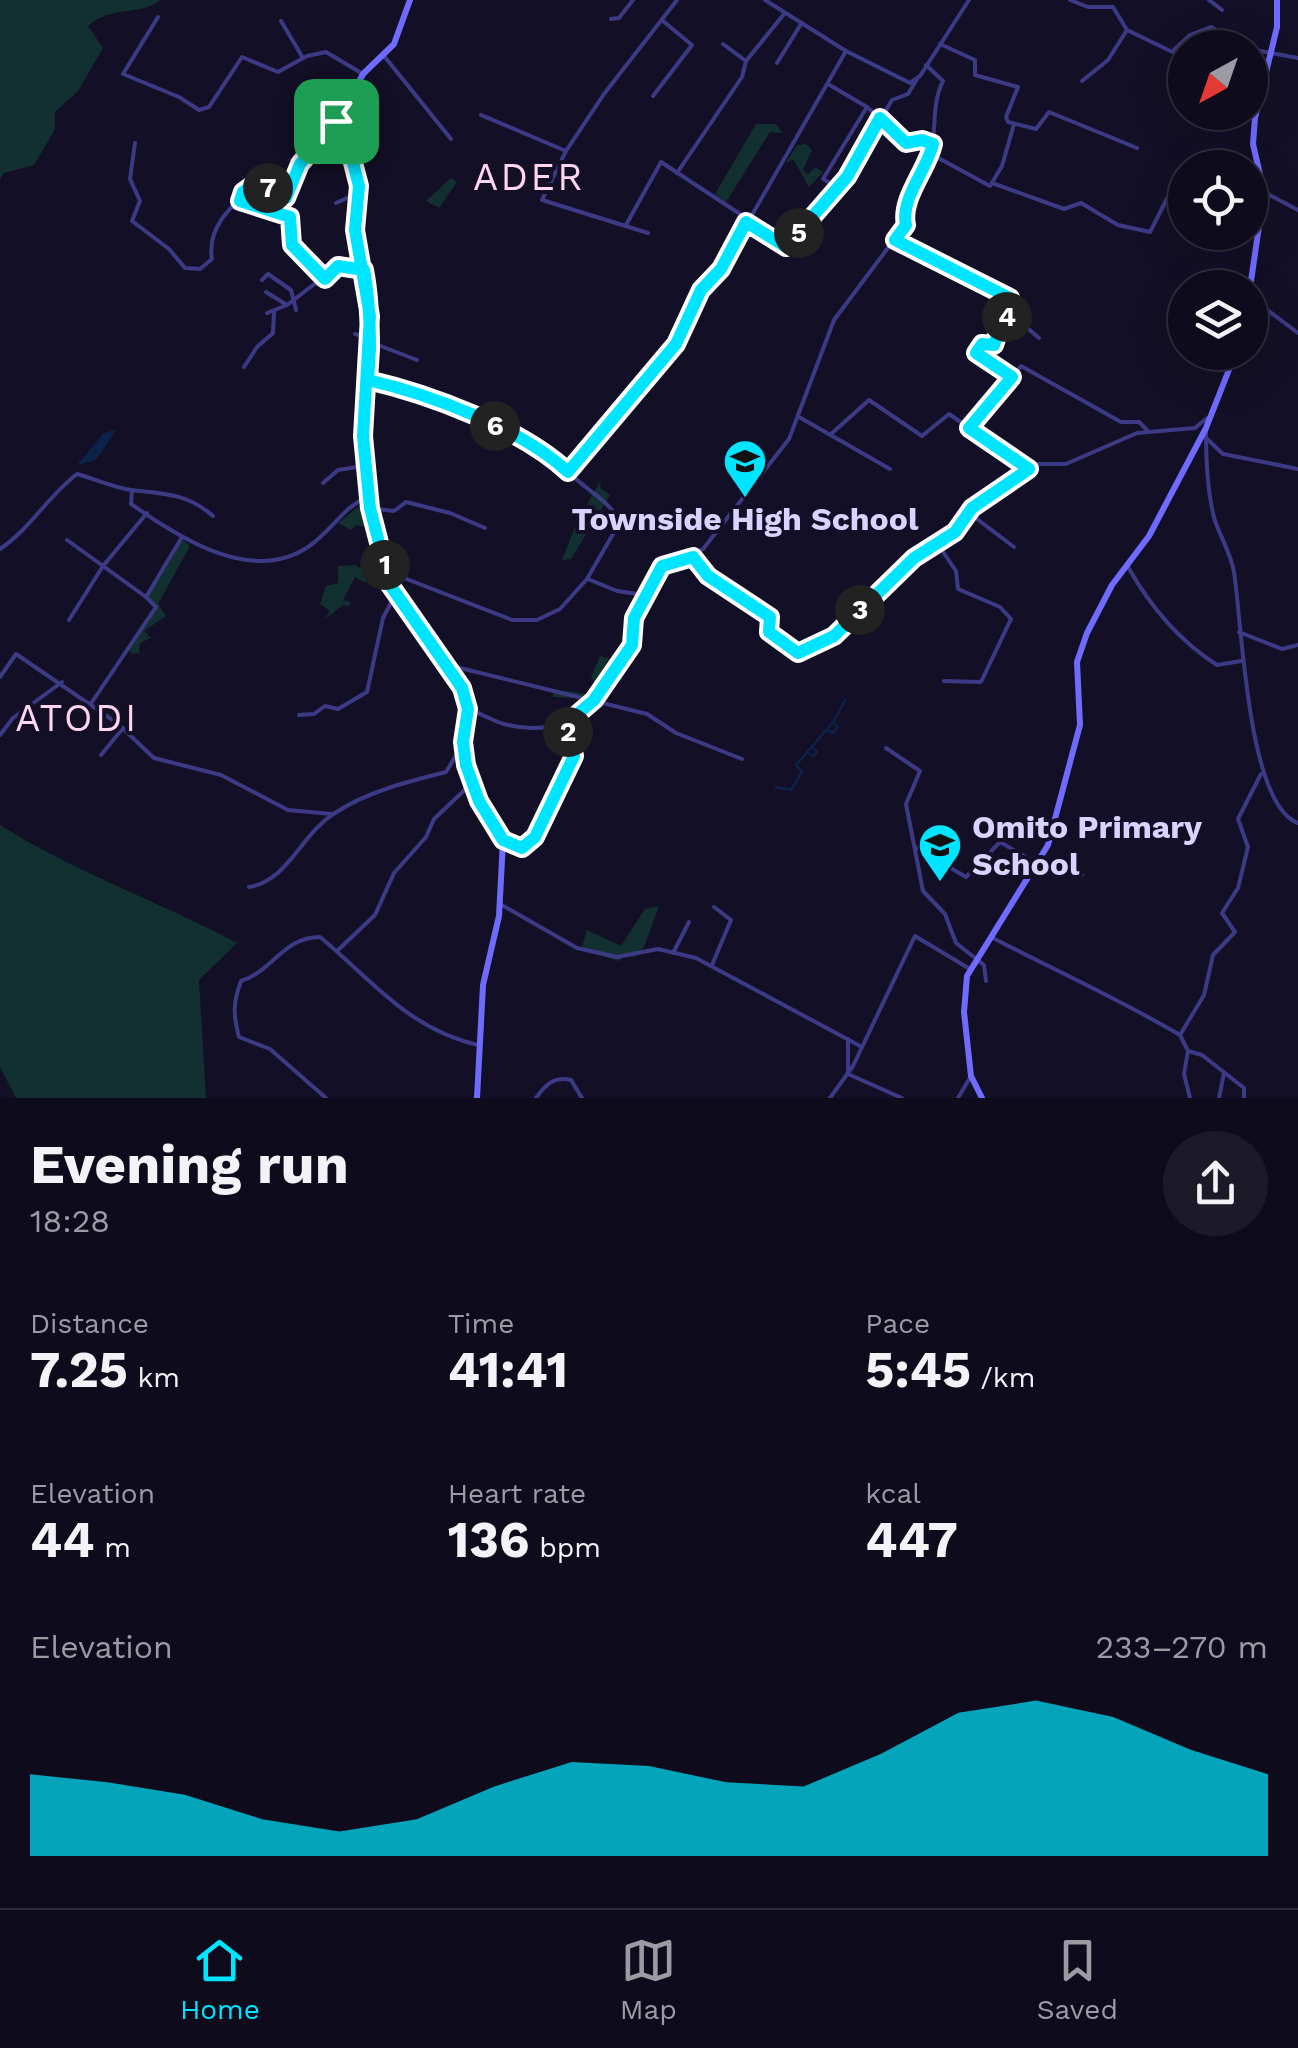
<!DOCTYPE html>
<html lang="en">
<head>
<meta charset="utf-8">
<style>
  body { margin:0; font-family:"Work Sans",sans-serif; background:#1c1929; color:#f1f3f6; height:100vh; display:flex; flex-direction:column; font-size:38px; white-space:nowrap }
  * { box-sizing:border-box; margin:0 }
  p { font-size:32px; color:#9b9ba3 }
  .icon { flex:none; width:55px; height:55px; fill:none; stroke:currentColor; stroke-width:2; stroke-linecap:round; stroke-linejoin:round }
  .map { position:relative; height:1098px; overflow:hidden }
  .sheet { display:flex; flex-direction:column; background:#0e0b1c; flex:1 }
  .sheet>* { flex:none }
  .needle { width:65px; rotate:220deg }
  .tools { position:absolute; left:1168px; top:30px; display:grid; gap:20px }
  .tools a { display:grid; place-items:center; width:100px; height:100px; border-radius:50%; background:#0e0b1c; box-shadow:0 10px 40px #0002,0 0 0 2px #2e2b3b; font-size:50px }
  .pin { position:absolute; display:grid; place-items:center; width:85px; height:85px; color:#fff; margin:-42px; border-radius:20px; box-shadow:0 5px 15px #0006 }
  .km { position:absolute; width:50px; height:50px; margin:-25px; border-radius:50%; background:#222; color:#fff; font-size:28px; line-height:50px; text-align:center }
  .round { display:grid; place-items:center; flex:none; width:105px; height:105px; border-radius:52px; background:#1c1929 }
  .head { display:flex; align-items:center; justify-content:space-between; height:170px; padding:0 30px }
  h1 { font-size:55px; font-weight:700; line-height:75px }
  .metrics { display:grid; grid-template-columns:repeat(3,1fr); gap:15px; height:170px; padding:10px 30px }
  .metrics div { display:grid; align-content:center }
  .metrics b { font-size:50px; font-weight:700 }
  .metrics small { font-size:28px; font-weight:400 }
  .metrics p { font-size:28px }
  .chart { height:280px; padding:20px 30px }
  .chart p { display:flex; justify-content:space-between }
  .chart svg { width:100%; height:180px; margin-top:10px; fill:#00e5ff; opacity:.7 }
  .menu { display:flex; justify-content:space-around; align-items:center; height:140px; border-top:2px solid #2e2b3b; background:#0e0b1c; font-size:28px; color:#9b9ba3 }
  .menu a { display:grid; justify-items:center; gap:5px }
  .menu .on { color:#00e5ff }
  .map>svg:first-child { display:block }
</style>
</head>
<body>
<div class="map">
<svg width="1298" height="1098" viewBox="0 0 1298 1098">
  <rect width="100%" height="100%" fill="#130f26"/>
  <g fill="#12302f">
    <path d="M0,0H160C144,16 110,5 88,26L103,48L78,91L55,112V129L34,165L4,173L0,180Z"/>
    <path d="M756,124H776L782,133L770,132L726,202L715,194Z"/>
    <path d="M806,144L812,150L803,170L808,174L815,167L823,172L809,187L793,159L785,164L797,145Z"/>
    <path d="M451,178L457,182L439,208L426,201Z"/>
    <path d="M601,480L600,488L610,495L571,559L562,560L576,524Z"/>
    <path d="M364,502L371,528L356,525L351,530L338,523Z"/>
    <path d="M182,539L190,546L158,604L166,616L144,631L151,638L140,643L139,653L131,654L129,649L155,610L147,597Z"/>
    <path d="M355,565L379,579L364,582L355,577L343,600L351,602L349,606L343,605L325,619L330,611L320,604L326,586L338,583V566Z"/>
    <path d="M627,654L605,704L589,709L577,698L553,697V689L594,695L599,686L591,678L600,656L622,662Z"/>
    <path d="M0,825C76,873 158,901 237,943L199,980L206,1098H16L0,1067Z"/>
    <path d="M659,906L644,947L634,958L626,954L619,961L581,950L587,930L621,946L645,909Z"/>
  </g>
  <path fill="#0c2248" d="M117,429L96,460L77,465L104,433Z"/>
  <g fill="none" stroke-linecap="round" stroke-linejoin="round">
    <g stroke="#0c2248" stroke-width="2.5">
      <path d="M826,730L833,733L838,727L834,723"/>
      <path d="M809,753L814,756L817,752L813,748"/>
      <path d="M776,787L791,790L802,772L796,765L834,721L845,700"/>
    </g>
    <g stroke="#3d3a85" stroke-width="4">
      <path d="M765,0L846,51L910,83L920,76L969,0"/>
      <path d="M1070,0L1088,7H1113L1127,30L1185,58"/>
      <path d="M1209,0L1222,10"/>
      <path d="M158,17L123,74L179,97L199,110L209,107L242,57L278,72L307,56L326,52L363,74"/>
      <path d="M611,19L619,18L633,0"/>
      <path d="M281,21L303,58"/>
      <path d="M723,44L746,61"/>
      <path d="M940,44L975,60V75L1018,87L1006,117L1008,122L1036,129L1049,112L1137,148"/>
      <path d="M1250,49L1298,58"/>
      <path d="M1174,50L1190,35L1211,27L1244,48"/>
      <path d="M384,56L451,139"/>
      <path d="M777,63L801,24"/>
      <path d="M1082,81L1108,60L1127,30"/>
      <path d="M828,84L867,107L906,143L922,139L933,144"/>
      <path d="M653,96L692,45L663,21"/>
      <path d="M1241,112L1255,118"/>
      <path d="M481,115L566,151"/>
      <path d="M135,143L130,179L140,201L132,221L169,249L185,268L200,269L212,259C206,224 237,202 258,182L286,199L299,164L341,116"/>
      <path d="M931,154L990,186L1002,166L1014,124"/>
      <path d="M677,173L742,77L746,61L784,14"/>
      <path d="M992,183L1064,209L1081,203L1118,225L1150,232L1176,181L1185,176"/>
      <path d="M839,188L823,179L867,107"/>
      <path d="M1264,192L1298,210"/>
      <path d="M240,201L291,217L292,245L325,279"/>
      <path d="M1250,202L1263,205"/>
      <path d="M336,203L358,193"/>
      <path d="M747,223L786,247L847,177L892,100L908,94L917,79"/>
      <path d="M626,225L661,162L746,218"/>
      <path d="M648,233L542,200L566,151L604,94L677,0"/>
      <path d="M895,239L1009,297V310L994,345H982L976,353L1012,374"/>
      <path d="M262,280L268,274L291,290L296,310"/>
      <path d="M266,292L287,305L338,266L364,269"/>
      <path d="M1250,297L1298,333"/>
      <path d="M1009,312L1039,338"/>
      <path d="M267,313L287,305"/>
      <path d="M355,334L370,338"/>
      <path d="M370,342L417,360"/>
      <path d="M244,367L257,347L273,333L274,312"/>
      <path d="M368,380C446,398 520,432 582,484C595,495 613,506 620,522L587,579L560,609L537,620H512L386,571"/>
      <path d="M799,417L890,469"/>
      <path d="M969,428L1021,366L1121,422H1139L1148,431"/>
      <path d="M1206,431C1206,461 1207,493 1215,521C1221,538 1231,554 1234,572C1242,622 1247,805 1298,823"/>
      <path d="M830,435L869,400L922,436L949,414L1029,469"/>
      <path d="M1206,438L1223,454L1298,469"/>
      <path d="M568,472L676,344L701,289L721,269L846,51"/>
      <path d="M323,483L338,470L364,466"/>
      <path d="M132,490L131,504C178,537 251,585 308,547C331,532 342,508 367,497"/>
      <path d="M369,508L394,511L406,502L450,513L485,528"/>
      <path d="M969,513L1014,547"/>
      <path d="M67,540L146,597"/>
      <path d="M939,546L956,571L958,589L1000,607L1011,619L981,682L944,681"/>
      <path d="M0,549C30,529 48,496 77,474C95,479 112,487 131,490C163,494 187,493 213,516"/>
      <path d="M693,557L708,577L770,617L769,632L798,653L830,639L914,559L955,532L973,506L1004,490L1035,464H1066L1137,433L1195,428L1207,418"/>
      <path d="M1128,567C1150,606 1178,640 1217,665L1241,661"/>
      <path d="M588,579L617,591L645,595"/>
      <path d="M69,620L103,566L147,513"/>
      <path d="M1239,632L1282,649L1298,645"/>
      <path d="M452,666L647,714L676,733L742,759"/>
      <path d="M0,677L16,654L117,723L154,758L221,775L288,810L332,814"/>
      <path d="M90,705L156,607L146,597L182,537"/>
      <path d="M468,709C480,713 491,720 504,724C576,743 602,694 635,639L633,619L659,569L703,549L789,439L834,320L905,225C901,202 921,180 929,159C938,133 930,107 943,81L926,65"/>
      <path d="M299,715L314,714L325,706L338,709L367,692L383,618L395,595"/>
      <path d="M0,735L13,718L62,682"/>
      <path d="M886,748L920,771L906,804L923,891L945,914L956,943L984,965L986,981"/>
      <path d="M101,755L123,728"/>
      <path d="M505,841L522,848L528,845L575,755L565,724"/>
      <path d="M915,847L966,877L1000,842L1036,863"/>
      <path d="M1042,857L1082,875"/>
      <path d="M249,887C287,882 301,834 335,813C366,792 410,781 446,772L461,747"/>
      <path d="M500,904L577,948L617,957L658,949L696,958L862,1047"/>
      <path d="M991,937C1054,970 1119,999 1180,1035"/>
      <path d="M337,951L375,915L394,873L426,837L434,819L472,783"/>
      <path d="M673,953L689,922"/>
      <path d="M712,965L731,920L714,907"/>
      <path d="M848,1039V1074L902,1098"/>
      <path d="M1188,1051L1184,1074L1190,1098"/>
      <path d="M326,1098L270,1049L239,1037C233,1015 233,1002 241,981C273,971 283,937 320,937C371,979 408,1029 478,1045"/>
      <path d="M536,1098C545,1085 554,1076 571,1080L582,1098"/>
      <path d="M830,1098L853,1066L915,936L970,969"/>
      <path d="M958,1098L971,1076"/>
      <path d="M1219,1098L1224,1073"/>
      <path d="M1244,1098V1088L1202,1055L1188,1051L1180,1035L1204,995L1213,955L1235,932L1222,913L1238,888L1248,847L1238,819L1261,774"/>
    </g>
    <g stroke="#6f6bff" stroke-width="6">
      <path d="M410,0L394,44L363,74L341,116L358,183L355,230L370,316L363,446L369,508L390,585L458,678L468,709L463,742L467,765L479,801L503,841L499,916L483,985L477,1098"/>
      <path d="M1250,288L1264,192L1253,144L1255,118L1277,27V0"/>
      <path d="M982,1098L971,1076L964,1012L967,976L1048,845L1080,725L1077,662L1087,633L1112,585L1149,536L1206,428L1236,352"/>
    </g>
  </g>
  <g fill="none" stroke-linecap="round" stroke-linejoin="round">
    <g stroke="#fff" stroke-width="20">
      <path id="route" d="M336,121L341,116L359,186L355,230L370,316L363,436L370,508L390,585L462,688L468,709L463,742L466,765L479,801L503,840L522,848L535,837L574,756L566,724L594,700L632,645L634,618L662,566L693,557L708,576L770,617L769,632L798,653L834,636L914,558L955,532L972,508L1029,469L969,428L1012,377L976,353L982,344L994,345L1010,298L895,240L906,225C900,199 927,170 933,144L922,140L906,143L880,118L847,177L786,247L746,222L721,269L701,290L676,344L568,472C521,428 429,394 368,380L370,349C370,322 369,296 364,270L338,266L325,279L292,245L290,217L240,201L243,192L257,182L286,198L300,164L336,121"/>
    </g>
    <use href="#route" stroke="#00e5ff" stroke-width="12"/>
  </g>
  <defs>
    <g id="school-pin" transform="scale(2.25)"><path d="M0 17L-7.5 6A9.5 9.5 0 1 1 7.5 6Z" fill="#00e5ff" stroke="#130f26"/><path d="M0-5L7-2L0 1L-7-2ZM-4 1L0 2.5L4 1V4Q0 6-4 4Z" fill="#111"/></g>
  </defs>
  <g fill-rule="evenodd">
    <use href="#school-pin" x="745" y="461"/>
    <use href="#school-pin" x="940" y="845"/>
  </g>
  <g text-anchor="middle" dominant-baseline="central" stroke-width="8" stroke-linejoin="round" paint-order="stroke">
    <g font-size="32" font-weight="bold" fill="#d9d4ff" stroke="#130f26">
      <text x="745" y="519">Townside High School</text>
      <text x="972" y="827" text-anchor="start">Omito Primary<tspan x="972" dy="37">School</tspan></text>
    </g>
    <g font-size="38" letter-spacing="2.5" fill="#ffd6f0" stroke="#130f26">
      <text x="529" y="177">ADER</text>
      <text x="77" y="718">ATODI</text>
    </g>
  </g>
</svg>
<div class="tools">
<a><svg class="needle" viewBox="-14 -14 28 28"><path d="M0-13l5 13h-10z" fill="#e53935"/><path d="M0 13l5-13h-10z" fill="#9b9ba3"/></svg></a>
<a><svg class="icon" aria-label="locate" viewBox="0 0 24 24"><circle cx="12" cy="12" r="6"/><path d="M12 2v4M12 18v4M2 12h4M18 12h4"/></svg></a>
<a><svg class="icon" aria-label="layers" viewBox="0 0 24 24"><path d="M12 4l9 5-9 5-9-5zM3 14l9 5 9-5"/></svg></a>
</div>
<div class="pin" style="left:336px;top:121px;background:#1e9e55"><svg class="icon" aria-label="arrive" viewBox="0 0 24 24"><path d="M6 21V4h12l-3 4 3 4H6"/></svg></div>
<b class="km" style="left:385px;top:565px">1</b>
<b class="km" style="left:568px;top:732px">2</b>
<b class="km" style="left:860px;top:610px">3</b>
<b class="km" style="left:1007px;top:317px">4</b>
<b class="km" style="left:799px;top:233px">5</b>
<b class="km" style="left:495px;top:426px">6</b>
<b class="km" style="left:268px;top:188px">7</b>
</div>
<section class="sheet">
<div class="head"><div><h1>Evening run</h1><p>18:28</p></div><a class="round"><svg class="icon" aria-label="share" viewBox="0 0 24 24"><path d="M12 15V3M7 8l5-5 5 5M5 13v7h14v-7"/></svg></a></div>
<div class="metrics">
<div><p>Distance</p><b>7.25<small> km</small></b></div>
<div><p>Time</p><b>41:41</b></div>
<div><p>Pace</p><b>5:45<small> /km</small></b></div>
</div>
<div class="metrics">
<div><p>Elevation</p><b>44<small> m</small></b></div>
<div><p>Heart rate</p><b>136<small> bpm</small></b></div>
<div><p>kcal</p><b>447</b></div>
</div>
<div class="chart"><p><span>Elevation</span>233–270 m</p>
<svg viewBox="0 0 160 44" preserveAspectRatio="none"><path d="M0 44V24L10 26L20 29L30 35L40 38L50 35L60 27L70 21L80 22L90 26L100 27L110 19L120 9L130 6L140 10L150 18L160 24V44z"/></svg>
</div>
</section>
<nav class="menu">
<a class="on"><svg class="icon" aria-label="home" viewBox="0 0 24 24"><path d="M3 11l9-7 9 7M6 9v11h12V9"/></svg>Home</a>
<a><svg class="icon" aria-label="map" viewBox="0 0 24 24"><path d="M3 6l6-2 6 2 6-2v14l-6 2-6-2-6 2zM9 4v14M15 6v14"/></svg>Map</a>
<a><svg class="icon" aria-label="saved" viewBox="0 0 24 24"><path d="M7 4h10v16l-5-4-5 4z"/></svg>Saved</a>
</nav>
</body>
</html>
